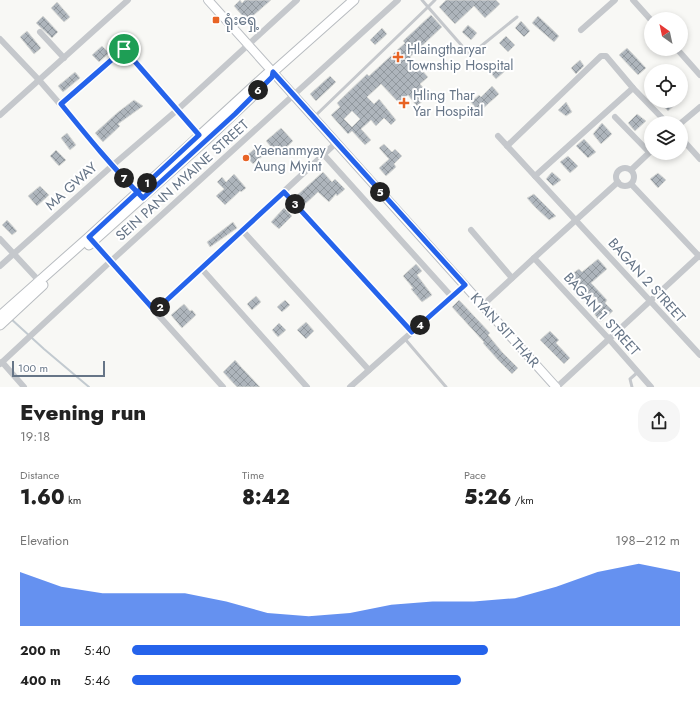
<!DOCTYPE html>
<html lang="en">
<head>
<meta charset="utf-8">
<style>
  body { margin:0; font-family:Jost,"Noto Sans Myanmar",sans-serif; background:#f6f6f6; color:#222; height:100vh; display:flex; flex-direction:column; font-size:15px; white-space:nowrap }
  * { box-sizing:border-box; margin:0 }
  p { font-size:13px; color:#767676 }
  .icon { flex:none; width:22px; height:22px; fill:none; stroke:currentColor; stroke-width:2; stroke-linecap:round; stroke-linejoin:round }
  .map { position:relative; height:387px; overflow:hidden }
  .panel { display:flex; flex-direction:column; background:#fff; flex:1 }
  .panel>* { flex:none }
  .needle { width:26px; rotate:327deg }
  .tools { position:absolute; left:644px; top:12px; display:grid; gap:8px }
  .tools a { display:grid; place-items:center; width:44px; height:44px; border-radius:50%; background:#fff; box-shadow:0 2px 6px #0003; font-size:20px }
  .scale { position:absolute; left:12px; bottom:10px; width:93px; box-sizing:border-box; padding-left:4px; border:2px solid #667587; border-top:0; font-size:11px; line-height:14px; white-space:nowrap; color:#667587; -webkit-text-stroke:3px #fff; paint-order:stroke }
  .pin { position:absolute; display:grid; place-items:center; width:34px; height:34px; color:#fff; margin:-17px; border:2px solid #fff; border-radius:50%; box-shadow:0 1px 4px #0007 }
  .km { position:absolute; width:20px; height:20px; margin:-10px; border-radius:50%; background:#222; color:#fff; font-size:11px; line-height:20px; text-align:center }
  .round { display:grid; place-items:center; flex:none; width:42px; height:42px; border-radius:16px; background:#f6f6f6 }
  .headline { display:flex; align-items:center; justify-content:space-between; height:68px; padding:0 20px }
  h1 { font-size:22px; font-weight:800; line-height:30px }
  .figures { display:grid; grid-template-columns:repeat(3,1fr); gap:6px; height:68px; padding:4px 20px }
  .figures div { display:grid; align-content:center }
  .figures b { font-size:20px; font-weight:800 }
  .figures small { font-size:11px; font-weight:400 }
  .figures p { font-size:11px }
  .chart { height:112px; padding:8px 20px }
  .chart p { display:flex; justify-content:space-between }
  .chart svg { width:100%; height:72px; margin-top:4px; fill:#2563eb; opacity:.7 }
  ul { padding:0 20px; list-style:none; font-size:13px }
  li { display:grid; grid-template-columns:64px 48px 1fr; align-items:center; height:30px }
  li i { height:10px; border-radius:5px; background:#2563eb }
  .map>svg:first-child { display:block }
</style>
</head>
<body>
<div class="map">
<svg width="700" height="387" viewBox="0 0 700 387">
  <defs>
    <pattern id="building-cross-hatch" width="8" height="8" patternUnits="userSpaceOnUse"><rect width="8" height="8" fill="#aeb5bc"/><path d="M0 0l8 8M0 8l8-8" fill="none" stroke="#91989e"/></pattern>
  </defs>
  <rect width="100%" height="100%" fill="#f8f8f5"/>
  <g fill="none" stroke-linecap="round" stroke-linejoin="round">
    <path stroke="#c2cad0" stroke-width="2" d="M10,318L44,349L89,387"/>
  </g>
  <g fill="url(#building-cross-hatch)" stroke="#d9dad7" fill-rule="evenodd">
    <path d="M240,0L242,3L245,0H271L247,21L234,6Z"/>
    <path d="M446,0H496L500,4L485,18L474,6L455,24L439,7Z"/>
    <path d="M57,2L70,17L64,22L51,8Z"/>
    <path d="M431,15L442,27L410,57L428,77L420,84L429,95L417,106L408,95L399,103L381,84L367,97L374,104L379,99L396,120L391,125L384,118L376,126L371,120L361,129L371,140L365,145L352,131L348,134L331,115L340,107L337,103L367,74L369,76L405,43L403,41ZM352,111L360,119L352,127L344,119Z"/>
    <path d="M43,16L58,32L52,38L36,23Z"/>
    <path d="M538,16L559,36L554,42L532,23Z"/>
    <path d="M521,21L530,31L524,37L515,28Z"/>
    <path d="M468,25L477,33L471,40L462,32Z"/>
    <path d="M382,28L387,34L375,45L370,40Z"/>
    <path d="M27,31L41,48L34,54L20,37Z"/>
    <path d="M506,36L515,45L508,52L499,43Z"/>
    <path d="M102,46L109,53L99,62L92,55Z"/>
    <path d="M627,48L646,68L638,75L619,55Z"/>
    <path d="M580,60L584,66L576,74L571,68Z"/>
    <path d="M500,63L506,70L496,79L490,72Z"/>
    <path d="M75,72L80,78L63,92L58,86Z"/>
    <path d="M330,76L336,82L316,101L310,94Z"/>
    <path d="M492,86L499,94L479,112L471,102L479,95L481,97Z"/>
    <path d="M134,100L143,106L118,124L120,126L103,142L95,133L117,113Z"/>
    <path d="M658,101H679L668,111Z"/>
    <path d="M566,102L572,112L566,116L558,110Z"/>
    <path d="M637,114L646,121L635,131L628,123Z"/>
    <path d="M602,123L612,134L601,144L593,134Z"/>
    <path d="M281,128L293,141L278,155L266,141Z"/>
    <path d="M67,133L76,145L70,150L61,138Z"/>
    <path d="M584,139L596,152L588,158L576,146Z"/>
    <path d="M384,144L392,152L395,149L402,156L394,164L396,167L386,176L379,168L389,159L379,148Z"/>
    <path d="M258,146L265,154L253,164L246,156Z"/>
    <path d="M56,150L66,160L59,166L50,156Z"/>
    <path d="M568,156L578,166L570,173L560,162Z"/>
    <path d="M323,172L332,182L335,179L345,189L337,196L336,194L329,202L318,192L303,206L295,197Z"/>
    <path d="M552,172L561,180L553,186L546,179Z"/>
    <path d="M658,173L666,180L658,188L650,179Z"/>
    <path d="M234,174L246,188L241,192L240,191L225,205L216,196L224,189L217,182L222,177L226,182Z"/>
    <path d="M40,186L49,195L37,206L28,196Z"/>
    <path d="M534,194L556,216L549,220L535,207L527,198Z"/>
    <path d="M284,208L292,216L279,229L271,222Z"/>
    <path d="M7,220L17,231L12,235L2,225Z"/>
    <path d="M233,222L237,228L210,247L207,242Z"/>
    <path d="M598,259L607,269L591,283L607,300L605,303L613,311L600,322L594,313L602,307L594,296L586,300L581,290L580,291L566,278L579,269L582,272Z"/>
    <path d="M416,264L422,271L417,275L432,295L422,302L411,289L413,288L403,276Z"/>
    <path d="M256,296L261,302L252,310L247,304Z"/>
    <path d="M285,300L290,305L282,312L277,307Z"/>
    <path d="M459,300L490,333L488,335L502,352L518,368L512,374L499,361L483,343L484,342L452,307Z"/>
    <path d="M184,304L190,311L192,310L196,315L182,328L171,315Z"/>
    <path d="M306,322L314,331L306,339L297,330Z"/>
    <path d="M279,323L286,330L278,337L272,330Z"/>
    <path d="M550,331L559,340L556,343L570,358L564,364L540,340Z"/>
    <path d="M235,360L241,367L260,387H237L223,372Z"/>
  </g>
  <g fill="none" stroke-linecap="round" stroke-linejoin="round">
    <g stroke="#babec3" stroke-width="10">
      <path id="secondary" d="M208,0L556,387"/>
    </g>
    <g stroke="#b8bcc0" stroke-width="11">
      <g id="primary">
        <path d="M89,245L205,141L258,91"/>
        <path d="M0,316L89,237L267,74L273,72L354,0"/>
        <path d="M0,325L43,285"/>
      </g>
    </g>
    <g stroke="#c5c8cc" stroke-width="3">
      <path d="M422,0L428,7L435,0"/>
      <path d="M314,117L428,7L470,55L517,17"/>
      <path d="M405,339L446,387"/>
      <path d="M632,387L630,379L638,372"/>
    </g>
    <g stroke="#c5c8cc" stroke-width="6">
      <path d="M633,0L651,20"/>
      <path d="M581,30L615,0"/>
      <path d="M40,32L64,58"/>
      <path d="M0,39L39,80L113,165L139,194"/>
      <path d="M677,49L700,75"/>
      <path d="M61,104L124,49L202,138"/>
      <path d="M0,115L128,0"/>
      <path d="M615,117L649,152"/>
      <path d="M681,123L700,107"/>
      <path d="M498,136L700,355"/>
      <path d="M681,138L700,159"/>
      <path d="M507,146L601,56H606L633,88L667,123"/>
      <path d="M324,155L452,297"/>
      <circle cx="625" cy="177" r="9"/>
      <path d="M631,170L651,151"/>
      <path d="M535,176L633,88"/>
      <path d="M631,184L700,257"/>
      <path d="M284,192L412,332"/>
      <path d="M242,230L369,370"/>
      <path d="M471,230L512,278"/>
      <path d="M0,239L41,283"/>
      <path d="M91,240L223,387"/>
      <path d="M534,258L609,339L651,387"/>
      <path d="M0,266L113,165L176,111L297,0"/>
      <path d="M201,268L307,387"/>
      <path d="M483,305L534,258L618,182"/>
      <path d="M155,311L336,143"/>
      <path d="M2,362L24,387"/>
      <path d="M0,364L111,261L398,0"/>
      <path d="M350,387L465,285"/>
      <path d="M557,387L700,255"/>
    </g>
    <use href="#secondary" stroke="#fff" stroke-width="8"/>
    <use href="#primary" stroke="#fff" stroke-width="9"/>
  </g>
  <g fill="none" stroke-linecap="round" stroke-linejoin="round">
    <g stroke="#fff" stroke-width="8">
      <path id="route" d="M124,49L199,135L89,237L155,311L284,192L412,332L465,285L273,72L272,77L235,114L143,198C113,168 87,136 61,104L124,49"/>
    </g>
    <use href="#route" stroke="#2563eb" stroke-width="5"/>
  </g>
  <g fill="#e86425" stroke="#fff" stroke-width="1.5">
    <rect x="212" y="16" width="8" height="8" rx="2"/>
    <path d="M396 51h4v4h4v4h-4v4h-4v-4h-4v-4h4z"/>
    <path d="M402 97h4v4h4v4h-4v4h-4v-4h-4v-4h4z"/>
    <circle cx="246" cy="158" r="4"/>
  </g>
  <g text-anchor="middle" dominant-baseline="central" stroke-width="4" stroke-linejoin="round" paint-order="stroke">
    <g font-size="14" fill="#667587" stroke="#fff" text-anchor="start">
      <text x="224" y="20">ရုံးရှေ့</text>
      <text x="407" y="49">Hlaingtharyar<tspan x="407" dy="16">Township Hospital</tspan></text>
      <text x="413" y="95">Hling Thar<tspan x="413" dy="16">Yar Hospital</tspan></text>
      <text x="254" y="150">Yaenanmyay<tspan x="254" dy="16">Aung Myint</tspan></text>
    </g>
    <g font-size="14" fill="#667587" stroke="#fff">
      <text transform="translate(182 180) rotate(-42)">SEIN PANN MYAINE STREET</text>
      <text transform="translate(71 186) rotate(-42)">MA GWAY</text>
      <text transform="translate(647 280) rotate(48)">BAGAN 2 STREET</text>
      <text transform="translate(602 314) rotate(48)">BAGAN 1 STREET</text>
      <text transform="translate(505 330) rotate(48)">KYAN SIT THAR</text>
    </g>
  </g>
</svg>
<div class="tools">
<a><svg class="needle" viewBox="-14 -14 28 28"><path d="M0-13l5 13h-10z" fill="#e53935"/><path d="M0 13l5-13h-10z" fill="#767676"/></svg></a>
<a><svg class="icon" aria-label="locate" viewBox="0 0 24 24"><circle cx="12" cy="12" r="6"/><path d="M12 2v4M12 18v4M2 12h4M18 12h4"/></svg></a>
<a><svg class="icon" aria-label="layers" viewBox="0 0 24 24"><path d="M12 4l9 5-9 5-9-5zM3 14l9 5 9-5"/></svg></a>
</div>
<div class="scale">100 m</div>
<div class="pin" style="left:124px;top:49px;background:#1e9e55"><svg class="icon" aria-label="arrive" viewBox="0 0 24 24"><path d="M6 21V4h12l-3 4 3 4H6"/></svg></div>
<b class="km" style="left:147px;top:183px">1</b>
<b class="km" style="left:160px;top:307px">2</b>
<b class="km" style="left:295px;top:204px">3</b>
<b class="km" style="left:420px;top:325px">4</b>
<b class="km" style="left:380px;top:192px">5</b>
<b class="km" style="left:258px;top:90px">6</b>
<b class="km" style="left:124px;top:178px">7</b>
</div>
<section class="panel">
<div class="headline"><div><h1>Evening run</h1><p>19:18</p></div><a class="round"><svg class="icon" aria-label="share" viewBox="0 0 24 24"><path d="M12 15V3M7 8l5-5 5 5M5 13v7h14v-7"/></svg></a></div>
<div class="figures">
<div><p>Distance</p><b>1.60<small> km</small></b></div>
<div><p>Time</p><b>8:42</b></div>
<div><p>Pace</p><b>5:26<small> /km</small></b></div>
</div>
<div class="chart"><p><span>Elevation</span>198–212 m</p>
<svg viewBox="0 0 160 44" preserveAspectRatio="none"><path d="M0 44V11L10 20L20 24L30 24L40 24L50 29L60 36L70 38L80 36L90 31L100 29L110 29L120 27L130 20L140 11L150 6L160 11V44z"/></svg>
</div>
<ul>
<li><b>200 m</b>5:40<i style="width:65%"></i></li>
<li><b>400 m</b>5:46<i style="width:60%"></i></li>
</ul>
</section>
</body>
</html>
